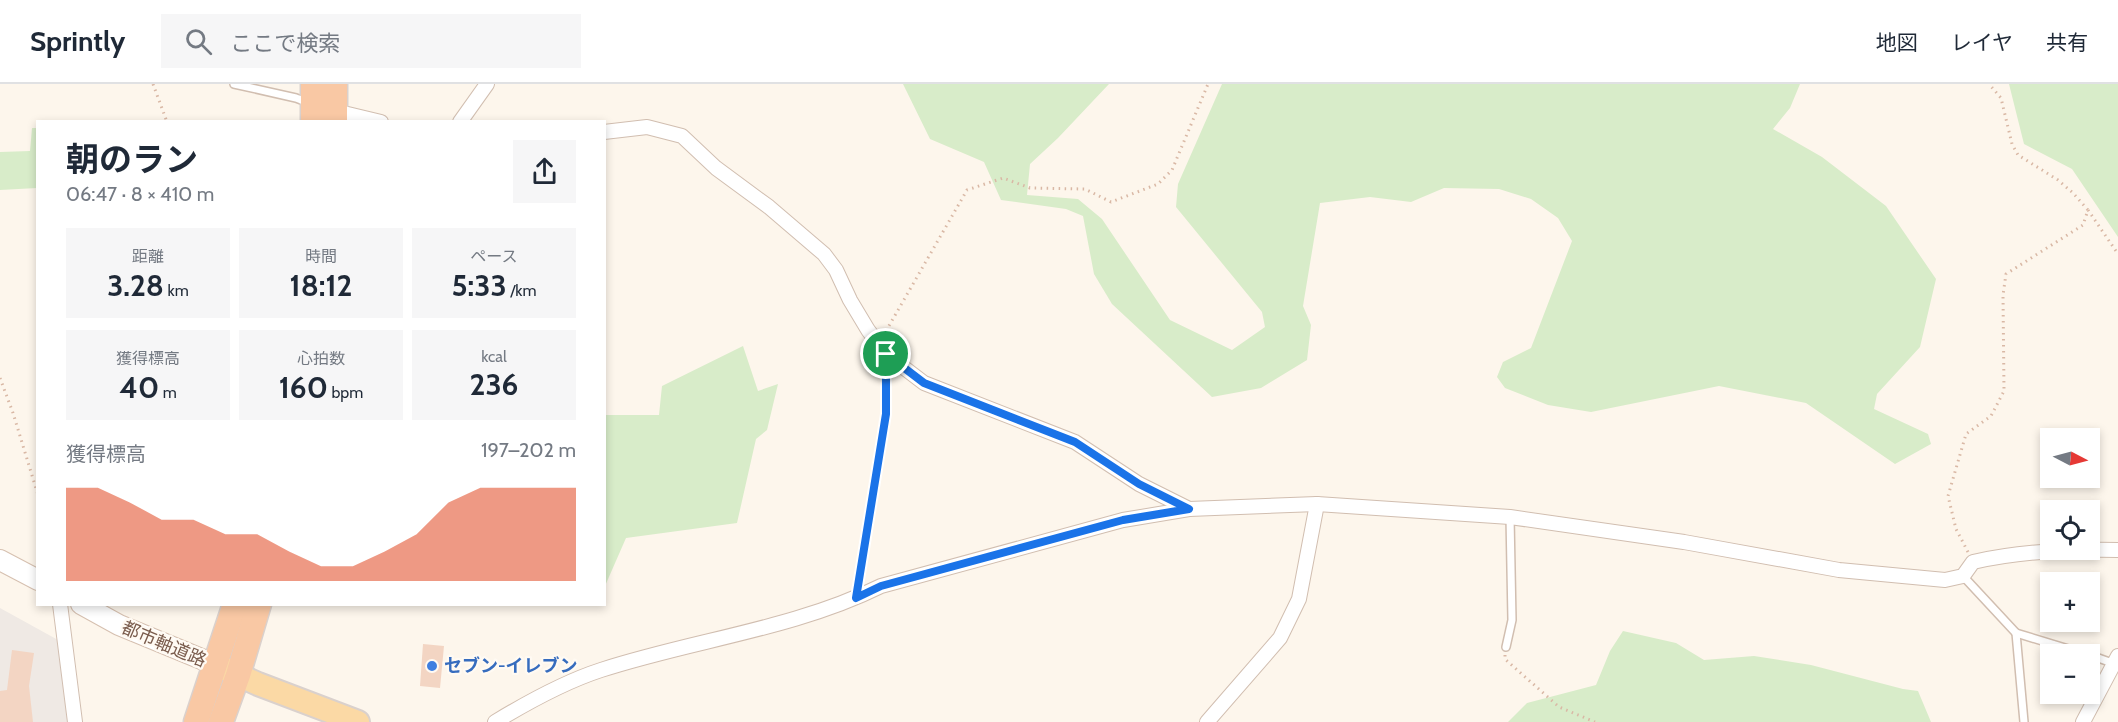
<!DOCTYPE html>
<html lang="ja">
<head>
<meta charset="utf-8">
<style>
  body { margin:0; font-family:Cabin,"Noto Sans JP",sans-serif; background:#f6f6f7; color:#1f2937; height:100vh; display:flex; flex-direction:column; font-size:22px; white-space:nowrap }
  * { box-sizing:border-box; margin:0 }
  p { font-size:20px; color:#747a83 }
  .icon { flex:none; width:33px; height:33px; fill:none; stroke:currentColor; stroke-width:2; stroke-linecap:round; stroke-linejoin:round }
  .map { position:relative; flex:1; overflow:hidden }
  .details { position:absolute; left:36px; top:36px; width:570px; height:486px; display:flex; flex-direction:column; background:#fff; border-radius:0px; box-shadow:0 3px 9px #0003 }
  .details>* { flex:none }
  .needle { width:39px; rotate:96deg }
  .tools { position:absolute; left:2040px; top:344px; display:grid; gap:12px }
  .tools a { display:grid; place-items:center; width:60px; height:60px; border-radius:0px; background:#fff; box-shadow:0 3px 9px #0003; font-size:30px }
  .pin { position:absolute; display:grid; place-items:center; width:51px; height:51px; color:#fff; margin:-26px; border:3px solid #fff; border-radius:50%; box-shadow:0 2px 6px #0007 }
  .round { display:grid; place-items:center; flex:none; width:63px; height:63px; border-radius:0px; background:#f6f6f7 }
  .headline { display:flex; align-items:center; justify-content:space-between; height:102px; padding:0 30px }
  h1 { font-size:33px; font-weight:700; line-height:45px }
  .figures { display:grid; grid-template-columns:repeat(3,1fr); gap:9px; height:102px; padding:6px 30px }
  .figures div { display:grid; align-content:center; border-radius:0px; background:#f6f6f7; text-align:center }
  .figures b { font-size:30px; font-weight:700 }
  .figures small { font-size:16px; font-weight:400 }
  .figures p { font-size:16px }
  .chart { height:168px; padding:12px 30px }
  .chart p { display:flex; justify-content:space-between }
  .chart svg { width:100%; height:108px; margin-top:6px; fill:#e76f51; opacity:.7 }
  header { display:flex; align-items:center; gap:36px; box-sizing:border-box; height:84px; padding:0 30px; background:#fff; border-bottom:2px solid #e0e1e3 }
  header strong { font-size:28px }
  nav { display:flex; gap:33px; margin-inline-start:auto; font-size:21px }
  .search { width:420px; height:54px; background:#f6f6f7; display:flex; align-items:center; gap:15px; box-sizing:border-box; padding:0 21px; border-radius:0px; color:#747a83; font-size:22px }
  .map>svg:first-child { display:block }
</style>
</head>
<body>
<header>
<strong>Sprintly</strong>
<div class="search"><svg class="icon" aria-label="search" viewBox="0 0 24 24"><circle cx="10" cy="10" r="6"/><path d="M15 15l6 6"/></svg>ここで検索</div>
<nav><a>地図</a><a>レイヤ</a><a>共有</a></nav>
</header>
<div class="map">
<svg width="2118" height="638" viewBox="0 0 2118 638">
  <rect width="100%" height="100%" fill="#fdf6ec"/>
  <path fill="#efe9e4" d="M0,524L58,556L69,638H0Z"/>
  <g fill="#d8ecc9">
    <path d="M903,0H1109L1058,54L1030,80L1027,111L1078,115L1102,135L1170,236L1232,266L1265,243L1262,228L1176,123L1178,100L1222,0H1800L1790,24L1773,45L1822,73L1886,122L1936,195L1920,263L1877,310L1874,325L1928,350L1931,360L1895,380L1806,319L1719,302L1591,328L1548,321L1505,304L1497,293L1503,278L1531,264L1572,157L1558,134L1531,115L1499,105L1444,104L1411,118L1370,113L1320,119L1303,222L1311,241L1307,276L1261,304L1212,313L1112,220L1094,190L1083,132L1066,125L1001,116L984,78L930,55Z"/>
    <path d="M2009,0H2118V153L2072,85L2024,60Z"/>
    <path d="M32,44H37V104L0,106V68L30,67Z"/>
    <path d="M743,262L758,307L778,300L767,346L756,355L737,439L626,454L605,502V331H659L662,302Z"/>
    <path d="M1623,547L1676,559L1704,576L1754,572L1811,581L1903,605L1918,607L1931,638H1508L1527,619L1596,601L1610,567Z"/>
  </g>
  <g fill="#f3d5c3">
    <path d="M423,560L444,562L440,604L420,602Z"/>
    <path d="M12,566L34,569L29,602L33,638H0V607L7,606Z"/>
  </g>
  <g fill="none" stroke-linecap="round" stroke-linejoin="round">
    <g stroke="#d1beb0" stroke-width="10">
      <g id="service">
        <path d="M234,0L296,14L309,19"/>
        <path d="M1963,492L2016,549L2085,570"/>
        <path d="M2016,549L2024,638"/>
        <path d="M1506,563L1512,536L1510,433"/>
        <path d="M2090,571L2115,580"/>
      </g>
    </g>
    <g stroke="#d1beb0" stroke-width="16">
      <g id="minor">
        <path d="M331,26L381,38"/>
        <path d="M460,38L487,0"/>
        <path d="M604,48L647,43L682,52L716,84L769,123L824,170L836,186L850,216L868,246L886,270L924,299L1075,358L1139,400L1189,425"/>
        <path d="M60,520L75,638"/>
        <path d="M495,638C528,618 564,598 601,586C693,556 794,545 881,502L1123,436L1189,425L1317,420L1510,433L1684,458L1839,486L1945,496L1963,492L1973,478C2021,467 2069,465 2118,466"/>
        <path d="M1207,638L1280,554L1299,515L1317,420"/>
        <path d="M2083,638L2118,572"/>
      </g>
    </g>
    <g stroke="#d6c0b0" stroke-width="22">
      <g id="secondary">
        <path d="M0,476L38,496"/>
        <path d="M81,520L119,541L216,581"/>
      </g>
    </g>
    <g stroke="#dad1cd" stroke-width="26">
      <path id="primary" d="M223,584L258,600L358,638"/>
    </g>
    <g stroke="#dad1cd" stroke-width="27">
      <g id="trunk">
        <path d="M313,38V0"/>
        <path d="M335,38V0"/>
        <path d="M196,638L235,520"/>
        <path d="M221,638L238,591L259,520"/>
      </g>
    </g>
    <g stroke="#d9b8a5" stroke-width="3" stroke-dasharray="1.5 4.5" stroke-linecap="butt">
      <path d="M153,0L167,38"/>
      <path d="M2088,126L2118,170"/>
      <path d="M886,247L967,106L1003,94L1030,104L1085,105L1111,118L1158,100L1172,86L1208,0"/>
      <path d="M0,294L13,329L38,411"/>
      <path d="M1968,468L1956,445L1948,412L1966,350L1991,332L2004,307L2003,211L2006,190L2083,141L2088,126L2073,109L2058,96L2018,71L2012,60L2001,14L1989,0"/>
      <path d="M859,497L886,330V287"/>
      <path d="M1505,571V575L1559,623L1595,638"/>
    </g>
    <use href="#service" stroke="#fff" stroke-width="7"/>
    <use href="#minor" stroke="#fff" stroke-width="14"/>
    <use href="#secondary" stroke="#fff" stroke-width="20"/>
    <use href="#primary" stroke="#fbd9a5" stroke-width="22"/>
    <use href="#trunk" stroke="#f9c8a4" stroke-width="24"/>
  </g>
  <g fill="none" stroke-linecap="round" stroke-linejoin="round">
    <g stroke="#fff" stroke-width="12">
      <path id="route" d="M886,270L924,299L1075,358L1139,400L1189,425L1123,436L881,502L856,514L886,330Z"/>
    </g>
    <use href="#route" stroke="#1a73e8" stroke-width="8"/>
  </g>
  <circle fill="#3f7fe0" stroke="#fffaf3" stroke-width="2" cx="432" cy="582" r="6"/>
  <g text-anchor="middle" dominant-baseline="central" stroke-width="4.5" stroke-linejoin="round" paint-order="stroke">
    <g font-size="18" fill="#7a5c4d" stroke="#fffaf3">
      <text transform="translate(164 560) rotate(23)">都市軸道路</text>
    </g>
    <g font-size="18" font-weight="bold" fill="#366cbe" stroke="#fffaf3" text-anchor="start">
      <text x="444" y="582">セブン-イレブン</text>
    </g>
  </g>
</svg>
<div class="tools">
<a><svg class="needle" viewBox="-14 -14 28 28"><path d="M0-13l5 13h-10z" fill="#e53935"/><path d="M0 13l5-13h-10z" fill="#747a83"/></svg></a>
<a><svg class="icon" aria-label="locate" viewBox="0 0 24 24"><circle cx="12" cy="12" r="6"/><path d="M12 2v4M12 18v4M2 12h4M18 12h4"/></svg></a>
<a>+</a>
<a>−</a>
</div>
<div class="pin" style="left:886px;top:270px;background:#1e9e55"><svg class="icon" aria-label="arrive" viewBox="0 0 24 24"><path d="M6 21V4h12l-3 4 3 4H6"/></svg></div>
<section class="details">
<div class="headline"><div><h1>朝のラン</h1><p>06:47 · 8 × 410 m</p></div><a class="round"><svg class="icon" aria-label="share" viewBox="0 0 24 24"><path d="M12 15V3M7 8l5-5 5 5M5 13v7h14v-7"/></svg></a></div>
<div class="figures">
<div><p>距離</p><b>3.28<small> km</small></b></div>
<div><p>時間</p><b>18:12</b></div>
<div><p>ペース</p><b>5:33<small> /km</small></b></div>
</div>
<div class="figures">
<div><p>獲得標高</p><b>40<small> m</small></b></div>
<div><p>心拍数</p><b>160<small> bpm</small></b></div>
<div><p>kcal</p><b>236</b></div>
</div>
<div class="chart"><p><span>獲得標高</span>197–202 m</p>
<svg viewBox="0 0 160 44" preserveAspectRatio="none"><path d="M0 44V6L10 6L20 12L30 19L40 19L50 25L60 25L70 32L80 38L90 38L100 32L110 25L120 12L130 6L140 6L150 6L160 6V44z"/></svg>
</div>
</section>
</div>
</body>
</html>
